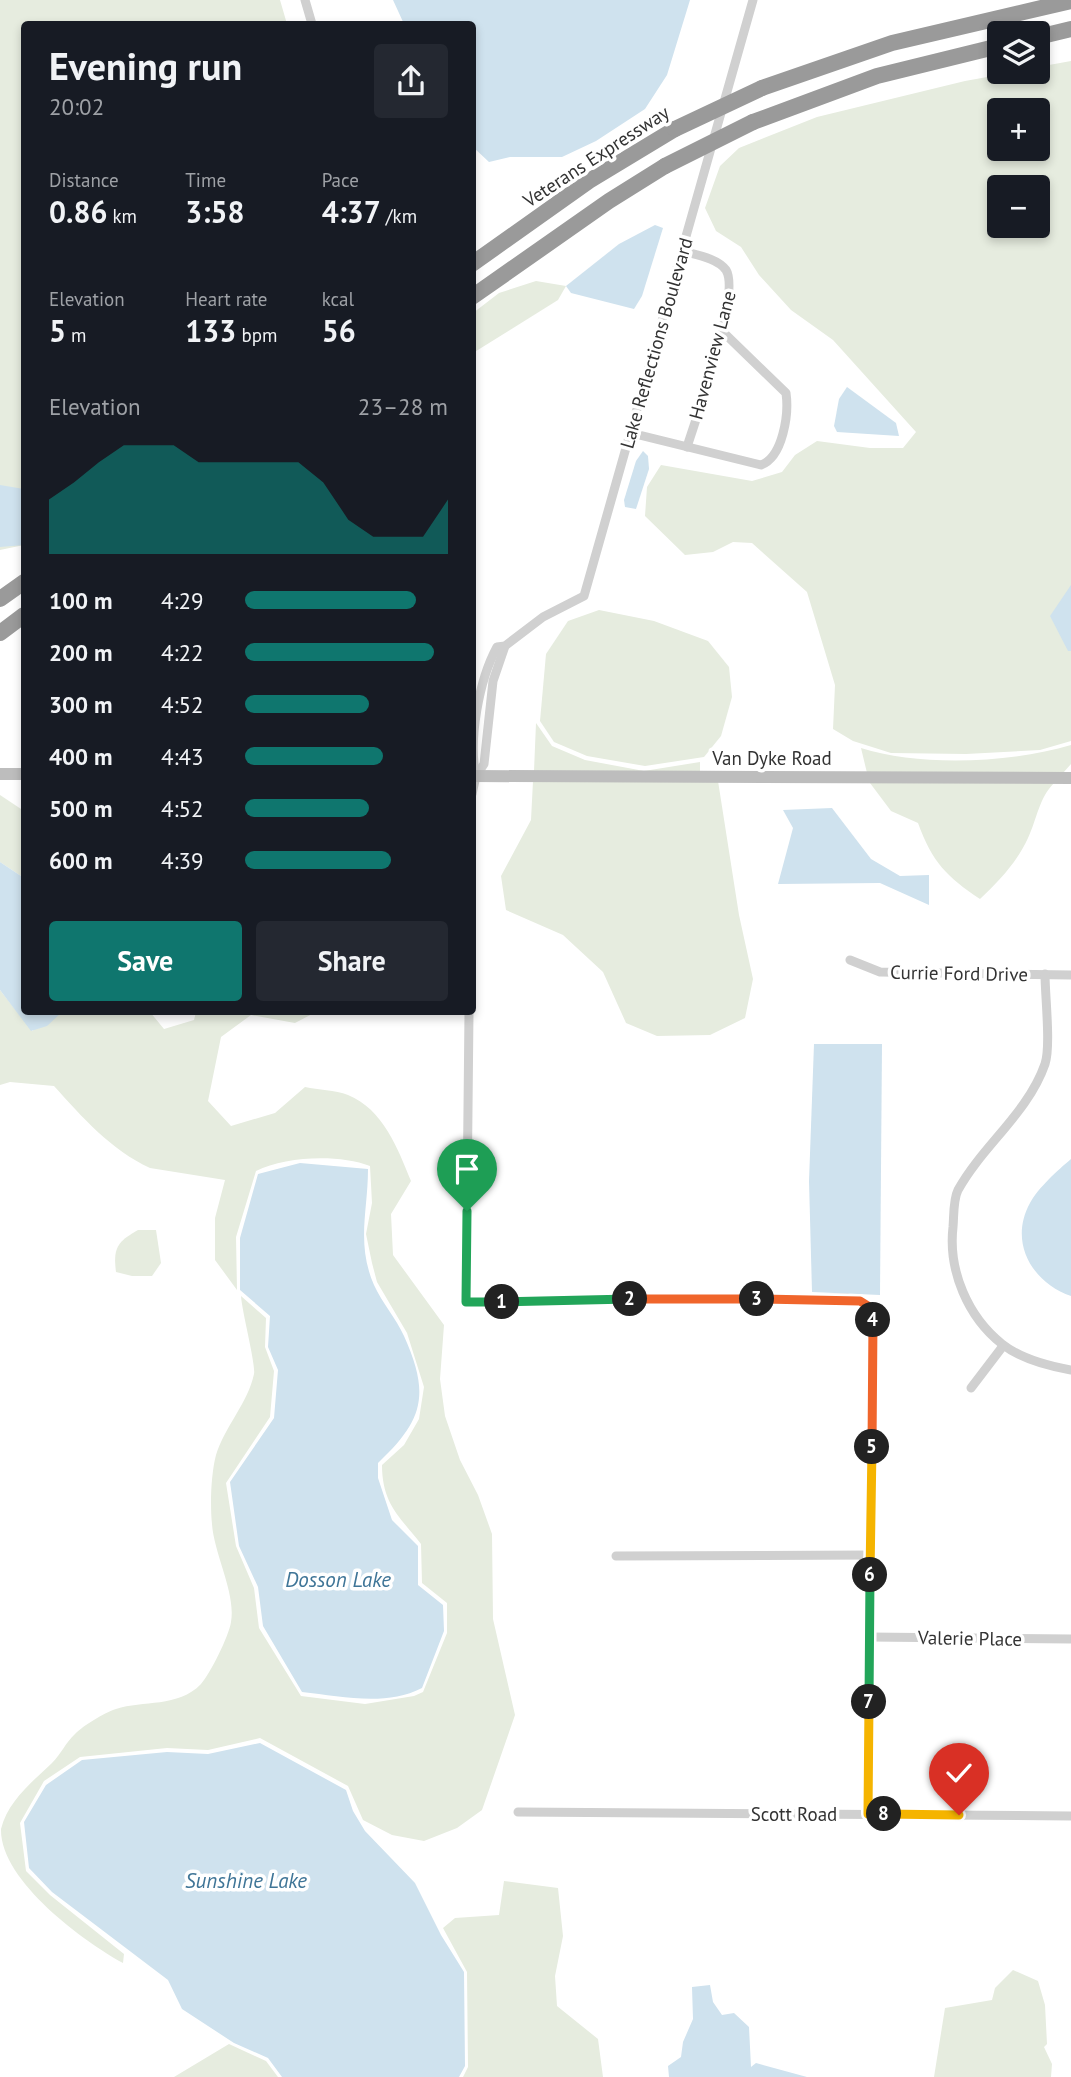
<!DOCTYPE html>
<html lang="en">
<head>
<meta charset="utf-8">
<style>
  body { margin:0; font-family:"PT Sans",sans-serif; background:#242831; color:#f1f3f6; height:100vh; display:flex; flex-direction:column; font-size:26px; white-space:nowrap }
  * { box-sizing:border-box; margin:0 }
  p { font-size:23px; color:#9ea1a6 }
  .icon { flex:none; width:38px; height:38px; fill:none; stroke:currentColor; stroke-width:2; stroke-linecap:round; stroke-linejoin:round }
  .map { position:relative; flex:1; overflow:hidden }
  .drawer { position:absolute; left:21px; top:21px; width:455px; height:994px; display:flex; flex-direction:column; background:#171b24; border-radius:7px; box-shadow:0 4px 10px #0003 }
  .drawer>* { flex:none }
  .tools { position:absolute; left:987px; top:21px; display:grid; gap:14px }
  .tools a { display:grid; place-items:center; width:63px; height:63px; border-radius:7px; background:#171b24; box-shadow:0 4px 10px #0003; font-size:35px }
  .pin { position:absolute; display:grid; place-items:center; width:60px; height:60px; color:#fff; margin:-72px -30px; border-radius:50% 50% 50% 0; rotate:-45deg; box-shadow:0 0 7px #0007 }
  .pin .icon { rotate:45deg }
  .km { position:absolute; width:35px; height:35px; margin:-18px; border-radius:50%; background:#222; color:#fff; font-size:19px; line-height:35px; text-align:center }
  .round { display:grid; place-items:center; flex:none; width:74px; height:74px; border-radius:7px; background:#242831 }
  .summary { display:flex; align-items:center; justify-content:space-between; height:119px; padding:0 28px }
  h1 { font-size:38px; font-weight:700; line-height:52px }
  .metrics { display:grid; grid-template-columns:repeat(3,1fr); gap:10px; height:119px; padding:7px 28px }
  .metrics div { display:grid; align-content:center }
  .metrics b { font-size:30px; font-weight:700 }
  .metrics small { font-size:19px; font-weight:400 }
  .metrics p { font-size:19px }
  .chart { height:196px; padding:14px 28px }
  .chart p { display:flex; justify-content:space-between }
  .chart svg { width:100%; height:126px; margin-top:7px; fill:#0f766e; opacity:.7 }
  .button { display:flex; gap:14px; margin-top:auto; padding:14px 28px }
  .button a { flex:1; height:80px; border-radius:7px; background:#0f766e; color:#fff; font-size:28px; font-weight:700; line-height:80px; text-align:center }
  .button a+a { background:#242831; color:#f1f3f6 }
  ul { padding:0 28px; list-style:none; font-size:23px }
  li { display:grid; grid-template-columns:112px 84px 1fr; align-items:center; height:52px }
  li i { height:18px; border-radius:9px; background:#0f766e }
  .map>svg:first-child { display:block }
</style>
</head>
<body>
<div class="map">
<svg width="1071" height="2077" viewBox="0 0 1071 2077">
  <rect width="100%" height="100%" fill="#fff"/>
  <g fill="#e6ecdf" fill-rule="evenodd">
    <path d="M0,0H280L287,24H24V545L0,550Z"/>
    <path d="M1071,61V741L1040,750L966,754L891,753L853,741L833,729L835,685L807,592L752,543L733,542L713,552L685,555L645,516L647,487L661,465L752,481L782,472L795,455L817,441L870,448H903L916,432L833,340L791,310L759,275L741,247L716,231L705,208L720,166L739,148L817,117L965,81L1015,72H1038V67ZM999,110H1038V149H999ZM999,187H1038V226H999Z"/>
    <path d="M536,281L566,286L558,300L473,353V313L499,293Z"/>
    <path d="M599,610L654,621L708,641L729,667L732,697L721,736L704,757L645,766L587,756L554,742L540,721L546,654L568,621Z"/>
    <path d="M536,723L552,746L585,760L644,771L700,762V771H534Z"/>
    <path d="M1071,745V764L1063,773H867L861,748C920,767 1011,763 1071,745Z"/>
    <path d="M533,781H718L739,915L753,979L745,1018L710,1035L657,1036L626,1023L603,972L563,935L506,910L501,876L531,820Z"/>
    <path d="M870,783H1054C1039,798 1037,819 1028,838C1017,862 999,881 980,899C947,877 932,862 918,823L891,811Z"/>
    <path d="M0,795L24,811V885L21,876L0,862Z"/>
    <path d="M0,990L32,1031L62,1012H150L164,1029L194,1020L196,1012H316L295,1023L251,1015L221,1037L208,1101L231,1126L275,1113L305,1087C318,1090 335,1090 348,1095C383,1109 398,1149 411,1181L391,1214L393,1255L444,1325L440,1379L445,1416L460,1460L478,1495L492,1534L493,1619L515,1715L482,1810L457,1828L424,1841L392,1835L363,1820L348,1786L260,1738L208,1750L167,1748L80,1757L44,1781L20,1823L26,1871L50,1895L124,1954L123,1963C85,1942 0,1881 1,1829C8,1801 32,1782 52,1763C61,1754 66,1742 75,1734C84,1725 104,1713 116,1709C143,1700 178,1708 201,1684C210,1674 229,1636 231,1622C236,1593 214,1554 212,1524C210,1504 211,1474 216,1455C225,1426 248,1403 254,1374C256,1365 242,1312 241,1296L266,1318L265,1347L274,1371L270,1417L226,1483L236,1546L254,1588L259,1628L301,1696L365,1704L414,1696L423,1692L447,1633V1603L422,1583L421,1544C400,1517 382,1504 382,1465L404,1445L419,1419L424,1387L407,1333L377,1282L372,1263L366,1234L372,1203L370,1166C339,1154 286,1156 256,1171L236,1237L237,1290L215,1260V1218L225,1180L150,1168C111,1150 82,1117 54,1086L10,1082L0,1085Z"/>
    <path d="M138,1230H156L161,1263L152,1276H132L116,1272C113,1248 117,1242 138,1230Z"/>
    <path d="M504,1881L558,1888L563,1936L555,1976L557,2006L598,2039L603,2077H463L468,2067L467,1972L443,1928L455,1918L499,1915Z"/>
    <path d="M1013,1970L1038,1981L1045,2005L1047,2044L1044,2047L1052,2064L1051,2077H934L945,2008L992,2000L995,1988Z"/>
    <path d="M229,2044L266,2061L278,2077H174Z"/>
  </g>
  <g fill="#cfe2ee">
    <path d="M393,0H690L667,75L645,109L596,141L562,157H510L489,162L473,147L472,24H404Z"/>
    <path d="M655,225L663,228L642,296L634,309L571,293L566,286L619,244Z"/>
    <path d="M847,387L896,423L899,436L837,432L834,426L839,399Z"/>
    <path d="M643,451L648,456L649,469L636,509L625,507L624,500L636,461Z"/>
    <path d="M0,485L24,489V545L0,547Z"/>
    <path d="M1071,585V651H1068L1050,616Z"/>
    <path d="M832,808L871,859L900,876L929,875V905L880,883L778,884L793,828L783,810Z"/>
    <path d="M0,862L21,876L24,885V1012H62L47,1026L31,1031L0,990Z"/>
    <path d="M814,1044H882L880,1295L812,1292L809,1181Z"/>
    <path d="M1071,1159V1296C1033,1283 1008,1243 1030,1203C1038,1188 1058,1170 1071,1159Z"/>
    <path d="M300,1163L368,1169C368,1211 356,1244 374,1285C382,1303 396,1318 404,1336C430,1394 424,1420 378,1463V1478L392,1520L418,1546V1585L443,1605L444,1631L422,1688C385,1707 341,1696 302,1692L263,1626L258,1587L239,1546L230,1482L274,1418L278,1370L268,1347L270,1316L240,1290V1238L258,1174Z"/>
    <path d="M260,1743L346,1790L353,1811L365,1831L415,1883L441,1935L464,1972L465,2066L459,2077H282L268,2058L234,2043L182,2009L168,1980L52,1892L29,1868L24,1822L46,1785L82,1760L167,1752L208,1754Z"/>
    <path d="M710,1985L713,2002L722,2015L734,2013L749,2027L751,2067L756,2063L807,2077H669L668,2066L681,2057L683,2042L693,2019L692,1987Z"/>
  </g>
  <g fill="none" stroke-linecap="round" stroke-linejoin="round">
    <g stroke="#d0d0d0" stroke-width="9">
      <path d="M305,0L312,24"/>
      <path d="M682,251C696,255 717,258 726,270C741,294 697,415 687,447"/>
      <path d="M631,433L761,465C783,457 789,414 786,393L722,331"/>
      <path d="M476,776C468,740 479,680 497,647L505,646L543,617L584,596L753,0"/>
      <path d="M472,794L476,776L484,764L493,681L505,646"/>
      <path d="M850,960L880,972L1071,975"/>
      <path d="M1045,974C1045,996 1051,1046 1045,1064C1028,1113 983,1145 958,1190C953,1200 954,1216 953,1227C948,1271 968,1317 1002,1344C1021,1359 1048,1366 1071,1370"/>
      <path d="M469,1012L466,1302L848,1298L860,1301L873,1314L868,1814"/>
      <path d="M971,1388L1003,1346"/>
      <path d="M616,1556L871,1555"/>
      <path d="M869,1637L1071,1639"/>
      <path d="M518,1812L1071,1816"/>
    </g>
    <g stroke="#bdbdbd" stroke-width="12">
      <path d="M0,774H24"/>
      <path d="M472,776L1071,778"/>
    </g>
    <g stroke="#9a9a9a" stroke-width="16">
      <path d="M1038,37L1071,29"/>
      <path d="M762,88L892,43L1071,1"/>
      <path d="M753,122L877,76L999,46"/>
      <path d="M472,264L589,181L675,129"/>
      <path d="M472,297L609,201L665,166"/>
      <path d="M0,599L24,582"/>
      <path d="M0,633L24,615"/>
    </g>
    <g stroke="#9a9a9a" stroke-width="16">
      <path d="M675,129L762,88"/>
      <path d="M665,166L753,122"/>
    </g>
  </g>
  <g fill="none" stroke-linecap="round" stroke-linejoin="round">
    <g stroke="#fff" stroke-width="14">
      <path id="split-1" d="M467,1211L466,1302H502"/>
    </g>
    <g stroke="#fff" stroke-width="14">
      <path id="split-2" d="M502,1302L630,1299"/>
    </g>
    <g stroke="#fff" stroke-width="14">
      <path id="split-3" d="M630,1299H757"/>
    </g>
    <g stroke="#fff" stroke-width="14">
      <path id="split-4" d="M757,1299L860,1301L868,1306L873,1320"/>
    </g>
    <g stroke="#fff" stroke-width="14">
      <path id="split-5" d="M872,1447L873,1320"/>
    </g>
    <g stroke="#fff" stroke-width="14">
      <path id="split-6" d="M870,1575L872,1447"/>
    </g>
    <g stroke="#fff" stroke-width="14">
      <path id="split-7" d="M869,1702L870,1575"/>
    </g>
    <g stroke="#fff" stroke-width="14">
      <path id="split-8" d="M869,1702L868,1814H884"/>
    </g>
    <g stroke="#fff" stroke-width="14">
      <path id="split-9" d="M884,1814L959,1815"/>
    </g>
    <use href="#split-1" stroke="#22a559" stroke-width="9"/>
    <use href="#split-2" stroke="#22a559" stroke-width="9"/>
    <use href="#split-3" stroke="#f0652b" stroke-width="9"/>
    <use href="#split-4" stroke="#f0652b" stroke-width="9"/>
    <use href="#split-5" stroke="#f0652b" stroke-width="9"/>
    <use href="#split-6" stroke="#f5b400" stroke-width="9"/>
    <use href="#split-7" stroke="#22a559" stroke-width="9"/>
    <use href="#split-8" stroke="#f5b400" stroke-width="9"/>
    <use href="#split-9" stroke="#f5b400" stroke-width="9"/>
  </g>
  <g text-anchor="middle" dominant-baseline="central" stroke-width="7" stroke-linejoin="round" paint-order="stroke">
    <g font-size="19" fill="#333" stroke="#fff">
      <text transform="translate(596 156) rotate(-33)">Veterans Expressway</text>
      <text transform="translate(656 343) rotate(-74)">Lake Reflections Boulevard</text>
      <text transform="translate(712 355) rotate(-75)">Havenview Lane</text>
      <text x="772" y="758">Van Dyke Road</text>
      <text transform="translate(959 973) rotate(1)">Currie Ford Drive</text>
      <text transform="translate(970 1638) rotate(1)">Valerie Place</text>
      <text x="794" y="1814">Scott Road</text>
    </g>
    <g font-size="21" font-style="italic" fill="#3f7597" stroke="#fff">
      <text x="338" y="1579">Dosson Lake</text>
      <text x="246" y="1880">Sunshine Lake</text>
    </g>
  </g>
</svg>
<div class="tools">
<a><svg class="icon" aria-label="layers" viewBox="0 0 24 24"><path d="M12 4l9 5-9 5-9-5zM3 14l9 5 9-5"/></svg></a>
<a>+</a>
<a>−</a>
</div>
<div class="pin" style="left:467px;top:1211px;background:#1e9e55"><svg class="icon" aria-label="arrive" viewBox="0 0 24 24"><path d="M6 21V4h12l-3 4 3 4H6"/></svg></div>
<div class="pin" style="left:959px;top:1815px;background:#d93025"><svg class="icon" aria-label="check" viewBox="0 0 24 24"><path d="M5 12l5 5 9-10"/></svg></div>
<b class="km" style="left:502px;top:1302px">1</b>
<b class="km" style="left:630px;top:1299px">2</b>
<b class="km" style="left:757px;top:1299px">3</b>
<b class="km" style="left:873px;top:1320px">4</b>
<b class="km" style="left:872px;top:1447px">5</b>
<b class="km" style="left:870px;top:1575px">6</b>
<b class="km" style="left:869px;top:1702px">7</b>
<b class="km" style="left:884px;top:1814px">8</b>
<section class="drawer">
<div class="summary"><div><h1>Evening run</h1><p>20:02</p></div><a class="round"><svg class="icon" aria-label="share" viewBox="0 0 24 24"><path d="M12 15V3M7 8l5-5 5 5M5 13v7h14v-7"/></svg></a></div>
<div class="metrics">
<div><p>Distance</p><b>0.86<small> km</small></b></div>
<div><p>Time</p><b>3:58</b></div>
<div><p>Pace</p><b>4:37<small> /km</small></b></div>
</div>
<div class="metrics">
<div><p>Elevation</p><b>5<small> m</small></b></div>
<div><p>Heart rate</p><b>133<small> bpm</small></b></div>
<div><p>kcal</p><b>56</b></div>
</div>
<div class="chart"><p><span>Elevation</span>23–28 m</p>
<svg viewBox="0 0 160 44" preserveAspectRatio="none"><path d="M0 44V25L10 19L20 12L30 6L40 6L50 6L60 12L70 12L80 12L90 12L100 12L110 19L120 32L130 38L140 38L150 38L160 25V44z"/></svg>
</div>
<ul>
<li><b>100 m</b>4:29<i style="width:84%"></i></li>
<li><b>200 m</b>4:22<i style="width:93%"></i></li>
<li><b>300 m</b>4:52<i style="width:61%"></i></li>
<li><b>400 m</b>4:43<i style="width:68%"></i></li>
<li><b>500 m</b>4:52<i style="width:61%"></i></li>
<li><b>600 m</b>4:39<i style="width:72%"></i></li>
</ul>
<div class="button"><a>Save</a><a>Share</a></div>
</section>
</div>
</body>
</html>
